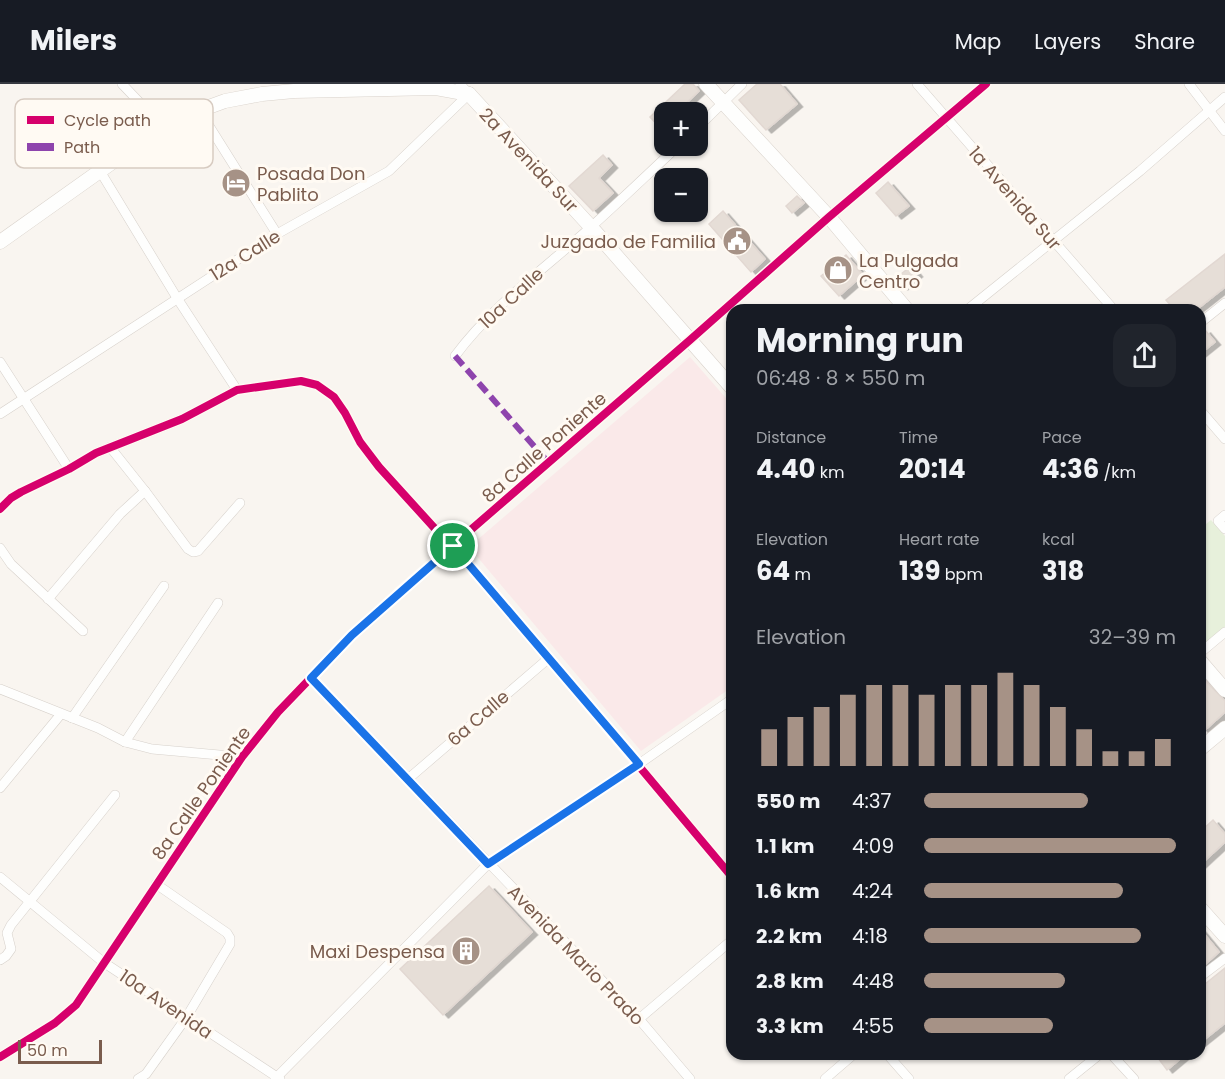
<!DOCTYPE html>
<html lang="en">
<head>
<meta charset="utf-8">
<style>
  body { margin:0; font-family:Poppins,sans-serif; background:#20242c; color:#f1f3f6; height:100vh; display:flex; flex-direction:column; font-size:22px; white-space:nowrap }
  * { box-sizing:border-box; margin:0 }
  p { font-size:20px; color:#9ea1a6 }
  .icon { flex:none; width:33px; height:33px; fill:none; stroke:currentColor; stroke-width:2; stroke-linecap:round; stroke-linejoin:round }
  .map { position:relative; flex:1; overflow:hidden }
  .sheet { position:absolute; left:726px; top:220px; width:480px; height:756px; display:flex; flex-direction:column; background:#171b24; border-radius:18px; box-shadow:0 2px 4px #0004 }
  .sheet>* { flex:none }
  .tools { position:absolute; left:654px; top:18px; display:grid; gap:12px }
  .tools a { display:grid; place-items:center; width:54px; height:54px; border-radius:12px; background:#171b24; box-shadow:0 2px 4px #0004; font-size:30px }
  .scale { position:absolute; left:18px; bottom:15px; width:84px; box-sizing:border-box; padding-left:6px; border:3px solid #7a5c4d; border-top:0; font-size:16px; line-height:21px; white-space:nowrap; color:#7a5c4d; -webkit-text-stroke:4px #fffaf3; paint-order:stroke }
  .pin { position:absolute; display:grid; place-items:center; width:51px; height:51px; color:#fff; margin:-26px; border:3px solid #fff; border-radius:50%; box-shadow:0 2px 6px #0007 }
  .round { display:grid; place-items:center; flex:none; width:63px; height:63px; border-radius:18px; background:#20242c }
  .headline { display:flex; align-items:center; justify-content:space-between; height:102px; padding:0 30px }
  h1 { font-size:33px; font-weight:700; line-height:45px }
  .stats { display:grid; grid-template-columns:repeat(3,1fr); gap:9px; height:102px; padding:6px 30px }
  .stats div { display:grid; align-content:center }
  .stats b { font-size:26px; font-weight:700 }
  .stats small { font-size:16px; font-weight:400 }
  .stats p { font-size:16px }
  .chart { height:168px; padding:12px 30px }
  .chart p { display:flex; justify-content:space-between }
  .chart svg { width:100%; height:108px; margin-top:6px; stroke:#a69286; stroke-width:6 }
  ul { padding:0 30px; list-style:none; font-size:20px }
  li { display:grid; grid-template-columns:96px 72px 1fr; align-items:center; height:45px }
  li i { height:15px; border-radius:8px; background:#a69286 }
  header { display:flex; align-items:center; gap:36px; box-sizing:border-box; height:84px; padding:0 30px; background:#171b24; border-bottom:2px solid #363941 }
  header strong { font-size:28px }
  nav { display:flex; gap:33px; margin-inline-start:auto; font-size:21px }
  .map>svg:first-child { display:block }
</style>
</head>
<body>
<header>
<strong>Milers</strong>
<nav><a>Map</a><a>Layers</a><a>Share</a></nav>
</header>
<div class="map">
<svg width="1225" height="995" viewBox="0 0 1225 995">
  <defs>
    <filter id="shadow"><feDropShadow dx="5.5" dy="3" stdDeviation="0" flood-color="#0004"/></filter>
  </defs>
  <rect width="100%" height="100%" fill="#f9f5f0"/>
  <path fill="#fae9e9" d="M690,273L732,321V603L641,667L469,463Z"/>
  <path fill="#e7f0db" d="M1211,436L1225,452V543L1200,564V445Z"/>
  <g fill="#e6ded7" stroke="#e2d8d2" stroke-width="1.5" filter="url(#shadow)">
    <path d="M685,0H693L699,7L677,28H664V48L650,33Z"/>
    <path d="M757,0H780L797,20L766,46L739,16Z"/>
    <path d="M603,71L612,81L599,94L613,109L593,127L569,102Z"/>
    <path d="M888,98L909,122L896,132L876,109Z"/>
    <path d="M797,112L804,119L792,129L786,122Z"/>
    <path d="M723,127L765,175L751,188L709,140Z"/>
    <path d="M1225,170V203L1196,226H1175L1166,216Z"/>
    <path d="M846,171L863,191L839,212L821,192Z"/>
    <path d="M911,182L917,190L902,203L895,195Z"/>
    <path d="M1205,246L1215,258L1200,270V250Z"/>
    <path d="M1200,591L1225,617V628L1204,647L1200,642Z"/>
    <path d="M1213,736L1225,750V758L1200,781V748Z"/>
    <path d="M489,802L532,848L443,931L400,885Z"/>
    <path d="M1200,845L1219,868L1200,885Z"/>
    <path d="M1225,884V939L1200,959V904Z"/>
    <path d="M1155,970H1186L1167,986Z"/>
  </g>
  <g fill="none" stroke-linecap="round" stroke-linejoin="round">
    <g stroke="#d7d1cb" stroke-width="10">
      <g id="street">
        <path d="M122,0L163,43"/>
        <path d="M917,0L1114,226"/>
        <path d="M1189,0L1225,47"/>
        <path d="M199,26L277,150"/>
        <path d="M698,43L742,0"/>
        <path d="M100,87L177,214L237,306"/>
        <path d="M967,226L1140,87L1225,13"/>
        <path d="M1200,239L1225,219"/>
        <path d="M455,272C492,222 544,185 591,143C620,117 649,89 678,62"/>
        <path d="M0,278L69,385"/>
        <path d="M1200,326L1225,355"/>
        <path d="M0,330L277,150L389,87L469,10L460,0"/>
        <path d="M110,363L145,407L188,465L193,468L198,467L240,419"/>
        <path d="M0,425L11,414L21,408L69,385L96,369L182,335L237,306L301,297L317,301L334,313L345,329L360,358L379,383L497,513L732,793"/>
        <path d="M1225,431L1218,437L1225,445"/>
        <path d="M0,464L11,480L83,547"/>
        <path d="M48,515L120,430L145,407"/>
        <path d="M1200,569L1225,548"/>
        <path d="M311,594L639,935L690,995"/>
        <path d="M0,605L98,644L125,658L152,665L242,673"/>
        <path d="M72,634L164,502"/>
        <path d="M125,658L218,519"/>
        <path d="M408,695L549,574"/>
        <path d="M0,704L61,630"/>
        <path d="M0,793L103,878L280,995"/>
        <path d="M0,876L6,872L11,865L7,849L11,841L115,711"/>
        <path d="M1200,893L1225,874"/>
        <path d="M639,935L732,856"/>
        <path d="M887,970L909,995"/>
        <path d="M1111,970L1134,995"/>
        <path d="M0,973L55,939L76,921L242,673L278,628L352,551L399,508L690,256L829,133L986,0"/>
        <path d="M138,995L146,990L186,934L230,860V854L227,849L156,800"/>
        <path d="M275,995L488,780L639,680L732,615"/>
        <path d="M825,995L854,970"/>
        <path d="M1069,995L1100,970"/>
      </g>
    </g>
    <g stroke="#d9d2cb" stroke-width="15">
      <g id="secondary">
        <path d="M706,0L829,133L907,226"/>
        <path d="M469,10L591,143L732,304"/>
        <path d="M0,158L152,50L184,32L225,17L262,10L294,7L436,4L469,10"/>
        <path d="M1200,577L1225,606"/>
        <path d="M1200,665L1225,644"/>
        <path d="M1200,824L1225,852"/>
      </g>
    </g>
    <use href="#street" stroke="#fefefd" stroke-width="9"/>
    <use href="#secondary" stroke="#fefefd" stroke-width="14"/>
    <path stroke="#8e44ad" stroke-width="6" stroke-dasharray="12 6" stroke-linecap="butt" d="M455,272L548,378"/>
    <g stroke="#fffaf3" stroke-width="11">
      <g id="cycleway">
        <path d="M0,425L11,414L21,408L69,385L96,369L182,335L237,306L301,297L317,301L334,313L345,329L360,358L379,383L497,513L732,793"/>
        <path d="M0,973L55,939L76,921L242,673L278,628L352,551L399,508L690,256L829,133L986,0"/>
      </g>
    </g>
    <use href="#cycleway" stroke="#d6006c" stroke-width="8"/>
  </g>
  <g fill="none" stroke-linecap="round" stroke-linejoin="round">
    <g stroke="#fff" stroke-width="12">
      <path id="route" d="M453,462L639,680L488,780L311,594L352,551Z"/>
    </g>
    <use href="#route" stroke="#1a73e8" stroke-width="8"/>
  </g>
  <defs>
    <g id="hotel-disc" transform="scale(1.5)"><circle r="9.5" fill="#a69286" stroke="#fffaf3"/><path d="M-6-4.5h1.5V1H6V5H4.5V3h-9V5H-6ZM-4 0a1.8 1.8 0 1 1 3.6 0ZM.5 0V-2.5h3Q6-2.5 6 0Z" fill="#fff"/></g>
    <g id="civic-disc" transform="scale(1.5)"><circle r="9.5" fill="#a69286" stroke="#fffaf3"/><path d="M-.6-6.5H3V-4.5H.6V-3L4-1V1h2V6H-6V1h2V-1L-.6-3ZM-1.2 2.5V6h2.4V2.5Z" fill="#fff"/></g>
    <g id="shop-disc" transform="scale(1.5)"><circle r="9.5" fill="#a69286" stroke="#fffaf3"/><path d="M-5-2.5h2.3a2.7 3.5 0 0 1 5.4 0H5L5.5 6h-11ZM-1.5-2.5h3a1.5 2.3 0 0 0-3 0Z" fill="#fff"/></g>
    <g id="building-disc" transform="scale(1.5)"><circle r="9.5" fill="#a69286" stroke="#fffaf3"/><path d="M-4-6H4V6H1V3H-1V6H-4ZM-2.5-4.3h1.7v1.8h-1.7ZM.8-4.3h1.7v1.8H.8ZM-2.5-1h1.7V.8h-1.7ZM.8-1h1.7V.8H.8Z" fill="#fff"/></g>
  </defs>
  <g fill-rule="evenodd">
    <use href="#hotel-disc" x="236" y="99"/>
    <use href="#civic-disc" x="737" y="157"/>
    <use href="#shop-disc" x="838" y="186"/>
    <use href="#building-disc" x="466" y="867"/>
  </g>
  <g text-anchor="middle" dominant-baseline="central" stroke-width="6" stroke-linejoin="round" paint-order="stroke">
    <g font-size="18" fill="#7a5c4d" stroke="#fffaf3">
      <text transform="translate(529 76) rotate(47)">2a Avenida Sur</text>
      <text transform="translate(1015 114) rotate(49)">1a Avenida Sur</text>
      <text transform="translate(245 171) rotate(-32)">12a Calle</text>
      <text transform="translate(511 214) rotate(-43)">10a Calle</text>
      <text transform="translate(544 363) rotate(-41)">8a Calle Poniente</text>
      <text transform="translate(478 634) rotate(-41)">6a Calle</text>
      <text transform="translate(201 709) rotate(-55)">8a Calle Poniente</text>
      <text transform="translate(576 871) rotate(46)">Avenida Mario Prado</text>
      <text transform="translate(166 920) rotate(34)">10a Avenida</text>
    </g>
    <g font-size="18" fill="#7a5c4d" stroke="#fffaf3" text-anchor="start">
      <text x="257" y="89">Posada Don<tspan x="257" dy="21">Pablito</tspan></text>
      <text x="716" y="157" text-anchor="end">Juzgado de Familia</text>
      <text x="859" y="176">La Pulgada<tspan x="859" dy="21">Centro</tspan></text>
      <text x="445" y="867" text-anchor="end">Maxi Despensa</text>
    </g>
  </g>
  <rect x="15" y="15" width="198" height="69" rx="9" fill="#fffaf3" stroke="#d7cbc1" stroke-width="1.5"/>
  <rect x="27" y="32" width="27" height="8" fill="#d6006c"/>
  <rect x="27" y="59" width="27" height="8" fill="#8e44ad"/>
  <g font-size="16" fill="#7a5c4d">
    <text x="64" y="42">Cycle path</text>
    <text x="64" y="69">Path</text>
  </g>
</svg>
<div class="tools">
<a>+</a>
<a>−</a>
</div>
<div class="scale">50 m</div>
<div class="pin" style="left:453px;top:462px;background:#1e9e55"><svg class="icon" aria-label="arrive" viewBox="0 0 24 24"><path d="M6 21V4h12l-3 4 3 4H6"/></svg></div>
<section class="sheet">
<div class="headline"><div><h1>Morning run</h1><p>06:48 · 8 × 550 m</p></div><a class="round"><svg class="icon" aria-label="share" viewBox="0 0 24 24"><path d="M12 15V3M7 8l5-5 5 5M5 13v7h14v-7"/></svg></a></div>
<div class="stats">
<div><p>Distance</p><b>4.40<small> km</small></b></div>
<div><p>Time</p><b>20:14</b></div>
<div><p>Pace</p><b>4:36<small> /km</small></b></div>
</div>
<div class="stats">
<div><p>Elevation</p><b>64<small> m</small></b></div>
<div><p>Heart rate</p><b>139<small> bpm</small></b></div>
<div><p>kcal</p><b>318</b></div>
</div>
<div class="chart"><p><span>Elevation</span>32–39 m</p>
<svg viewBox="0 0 160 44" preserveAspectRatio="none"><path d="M5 44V29M15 44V24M25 44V20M35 44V15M45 44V11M55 44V11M65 44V15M75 44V11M85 44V11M95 44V6M105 44V11M115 44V20M125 44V29M135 44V38M145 44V38M155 44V33"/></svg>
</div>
<ul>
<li><b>550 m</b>4:37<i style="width:65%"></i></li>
<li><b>1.1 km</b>4:09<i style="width:100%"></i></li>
<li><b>1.6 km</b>4:24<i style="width:79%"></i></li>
<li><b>2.2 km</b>4:18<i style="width:86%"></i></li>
<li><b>2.8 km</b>4:48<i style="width:56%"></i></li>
<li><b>3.3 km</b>4:55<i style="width:51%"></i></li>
</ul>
</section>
</div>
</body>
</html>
